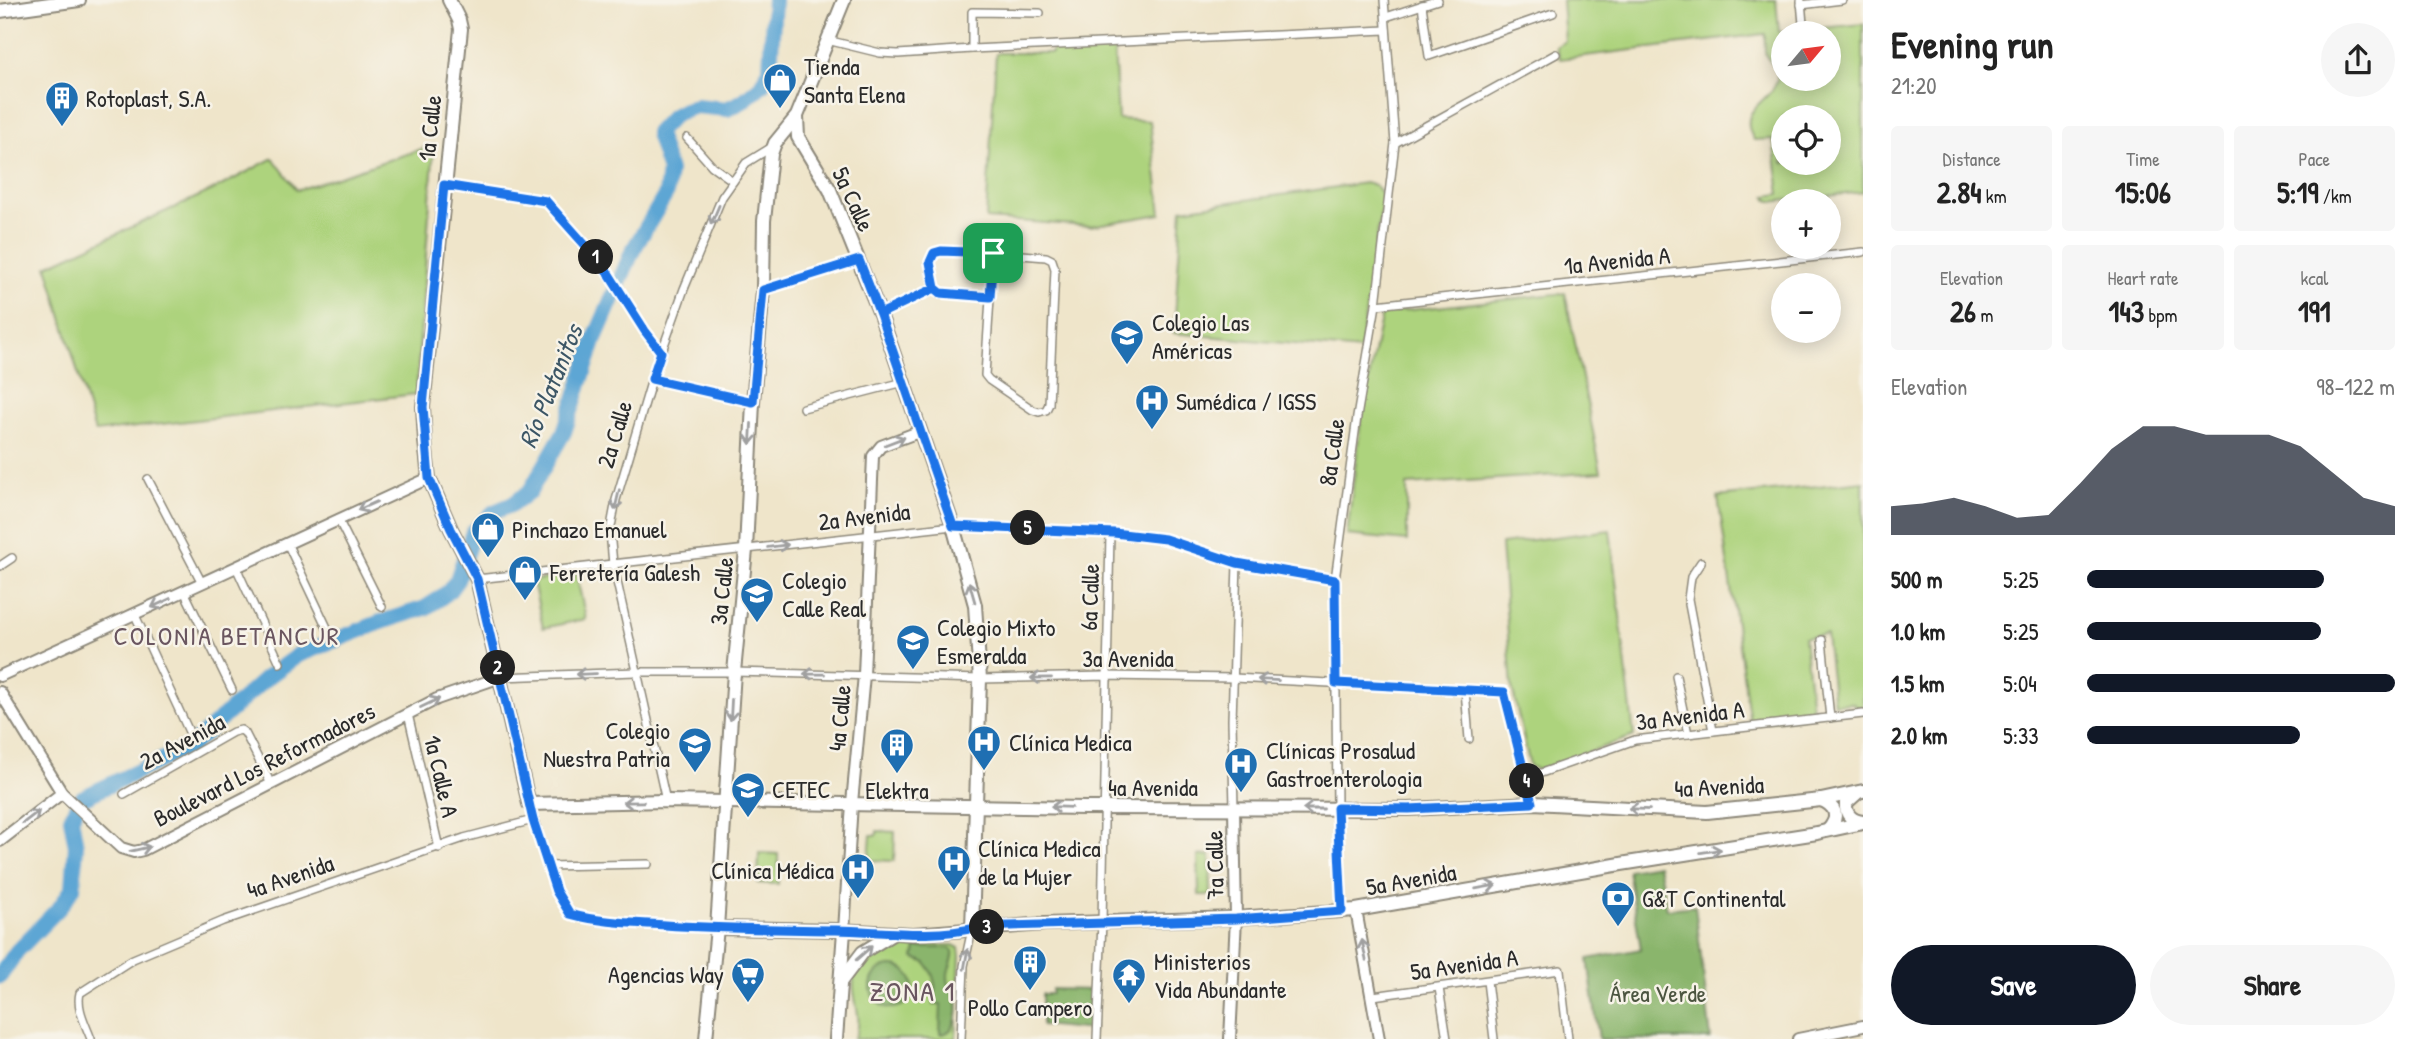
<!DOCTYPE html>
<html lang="en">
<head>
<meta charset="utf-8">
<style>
  body { margin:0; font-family:"Patrick Hand",sans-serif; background:#f6f6f6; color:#222; height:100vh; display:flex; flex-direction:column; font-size:26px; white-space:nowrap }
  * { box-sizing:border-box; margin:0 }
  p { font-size:23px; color:#767676 }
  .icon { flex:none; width:38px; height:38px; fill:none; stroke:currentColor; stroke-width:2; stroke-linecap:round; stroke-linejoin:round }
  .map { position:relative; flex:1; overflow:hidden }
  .panel { display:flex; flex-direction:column; background:#fff; width:560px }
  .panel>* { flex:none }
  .needle { width:46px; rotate:61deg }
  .buttons { position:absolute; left:1771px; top:21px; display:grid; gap:14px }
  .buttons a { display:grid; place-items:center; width:70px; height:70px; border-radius:50%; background:#fff; box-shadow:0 4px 18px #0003; font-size:35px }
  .pin { position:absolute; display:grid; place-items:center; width:60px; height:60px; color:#fff; margin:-30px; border-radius:14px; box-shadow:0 4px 10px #0006 }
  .km { position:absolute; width:35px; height:35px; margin:-18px; border-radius:50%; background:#222; color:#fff; font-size:19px; line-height:35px; text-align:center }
  .round { display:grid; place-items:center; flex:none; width:74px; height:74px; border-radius:37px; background:#f6f6f6 }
  .overview { display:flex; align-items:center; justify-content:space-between; height:119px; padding:0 28px }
  h1 { font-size:38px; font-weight:700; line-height:52px }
  .figures { display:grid; grid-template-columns:repeat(3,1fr); gap:10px; height:119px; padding:7px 28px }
  .figures div { display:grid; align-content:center; border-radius:7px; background:#f6f6f6; text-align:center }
  .figures b { font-size:30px; font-weight:700 }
  .figures small { font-size:19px; font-weight:400 }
  .figures p { font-size:19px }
  .chart { height:196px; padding:14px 28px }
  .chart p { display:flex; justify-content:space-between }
  .chart svg { width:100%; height:126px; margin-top:7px; fill:#111827; opacity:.7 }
  .action { display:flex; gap:14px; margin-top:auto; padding:14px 28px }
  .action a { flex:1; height:80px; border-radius:42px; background:#111827; color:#fff; font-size:28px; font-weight:700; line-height:80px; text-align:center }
  .action a+a { background:#f6f6f6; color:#222 }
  ul { padding:0 28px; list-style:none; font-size:23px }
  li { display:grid; grid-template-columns:112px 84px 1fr; align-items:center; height:52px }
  li i { height:18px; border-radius:9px; background:#111827 }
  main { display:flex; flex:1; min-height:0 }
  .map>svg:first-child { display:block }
</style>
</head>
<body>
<main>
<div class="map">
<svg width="1863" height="1039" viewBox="0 0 1863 1039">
  <rect width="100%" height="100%" fill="#f7f3e8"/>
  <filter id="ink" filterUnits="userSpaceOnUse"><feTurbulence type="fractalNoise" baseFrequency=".0143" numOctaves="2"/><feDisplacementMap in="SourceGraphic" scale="14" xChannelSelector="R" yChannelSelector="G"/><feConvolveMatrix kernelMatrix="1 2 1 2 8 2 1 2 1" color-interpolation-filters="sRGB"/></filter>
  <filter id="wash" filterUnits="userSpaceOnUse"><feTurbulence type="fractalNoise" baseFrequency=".00686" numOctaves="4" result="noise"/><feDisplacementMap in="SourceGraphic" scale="28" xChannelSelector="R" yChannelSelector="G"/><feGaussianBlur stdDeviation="1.57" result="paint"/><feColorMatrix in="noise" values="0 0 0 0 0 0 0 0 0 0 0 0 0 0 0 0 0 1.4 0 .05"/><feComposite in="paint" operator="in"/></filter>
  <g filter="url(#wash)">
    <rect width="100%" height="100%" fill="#efe5ca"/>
    <g fill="#add37d" stroke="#6c7f54" stroke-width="2" fill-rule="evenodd">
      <path d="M1562,0H1776L1779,32L1863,24V192L1780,201C1774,201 1768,203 1766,196L1780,194L1773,139L1754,140C1735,107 1772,102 1777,80C1779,68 1771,64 1766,56C1764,51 1765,40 1765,34L1560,59L1556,47L1565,41ZM1783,33H1829V79H1783ZM1783,117H1829V163H1783Z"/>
      <path d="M1114,47L1118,119L1150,121L1161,214L1090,226L986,219L996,53H1052V49Z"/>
      <path d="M434,145L416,394L95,432L47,266L219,187L273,158L297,190Z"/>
      <path d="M1365,183L1375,185L1383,197L1360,350L1174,333L1182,209Z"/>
      <path d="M1565,293L1601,472L1407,485V541L1347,535L1361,419L1382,313Z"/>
      <path d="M1863,481V706L1855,707L1854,703L1834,704L1826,635L1804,637L1812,710L1801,717L1750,723L1718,497Z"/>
      <path d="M1610,530L1634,736L1538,770L1530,766L1512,687L1501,544Z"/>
      <path d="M576,573L586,619L543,628L533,581Z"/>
      <path d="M877,831L895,832L894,861L869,860L871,835H877Z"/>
      <path d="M759,853L778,854V884L758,883Z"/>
      <path d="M1210,855L1211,895H1199L1198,856Z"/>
      <path d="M953,945L959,948L960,956L956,1039H854C863,1021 856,1010 854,991C847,939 920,945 953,945Z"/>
    </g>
    <g fill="#8ab56c" stroke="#5a704c" stroke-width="2">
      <path d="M1658,865L1667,909L1695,906L1711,1039H1599L1588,959L1641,949L1628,870Z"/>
      <path d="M916,948H950L953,951C955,961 947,967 948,977C948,989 953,990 956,998C960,1011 956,1034 940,1034L941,1004H933C938,989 935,976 926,963L914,958Z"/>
      <circle cx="892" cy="987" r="21"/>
      <path d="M1052,989L1093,990V1030L1042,1025V994H1052Z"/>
    </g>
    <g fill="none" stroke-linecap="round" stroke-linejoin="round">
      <path stroke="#5da6d4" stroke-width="16" d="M0,976L17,951L60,907L73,888L76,846L71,818L82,798L191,746L265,679L298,655L381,622L425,608L439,599L449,591L457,580L473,532L494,512L513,504L530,491L564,432L596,336L633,250L666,194L669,171L657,133L673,116L684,110L696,106L727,109L743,101L762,85L770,69L774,0"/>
    </g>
  </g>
  <g filter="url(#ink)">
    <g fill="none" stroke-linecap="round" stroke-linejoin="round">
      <g stroke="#8d887a" stroke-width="10">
        <g id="minor">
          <path d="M1801,1L1803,24"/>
          <path d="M1422,5L1429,56L1553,13"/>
          <path d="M1801,5L1842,0"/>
          <path d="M1386,17L1438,0"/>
          <path d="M827,40L880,53L898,54L972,49L1386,30"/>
          <path d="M972,49V12L1040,13"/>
          <path d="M687,138L712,166L733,181"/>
          <path d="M1395,143L1556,54"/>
          <path d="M445,185L546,201L603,265L645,331L661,352"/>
          <path d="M935,288C932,276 925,259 937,252H985L1046,257L1052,260L1055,269L1049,404L1046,410L1039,412L1033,410L989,380L985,375L993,253"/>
          <path d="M935,288L941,293L990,297"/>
          <path d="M763,290L859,260"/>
          <path d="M1376,305L1863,252"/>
          <path d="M880,314L935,288"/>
          <path d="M652,379L753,402"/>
          <path d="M803,408L904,382"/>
          <path d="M148,479L202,583"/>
          <path d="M338,519L382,607"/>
          <path d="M287,543L330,634"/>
          <path d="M1701,562L1691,577L1688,599L1713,731"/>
          <path d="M0,566L12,558"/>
          <path d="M236,567L280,663"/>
          <path d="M477,579L953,526L1110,533L1165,539L1237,563L1335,580"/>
          <path d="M184,591L232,690"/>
          <path d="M135,615L191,736"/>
          <path d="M1822,640L1830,718"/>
          <path d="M1676,676L1688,734"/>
          <path d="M501,677L636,672H734L980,679L1106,676L1234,678L1504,692L1533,803"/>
          <path d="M1465,690L1469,739"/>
          <path d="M408,714L439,848"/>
          <path d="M1527,778L1635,740L1863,714"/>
          <path d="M124,794L233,732L241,730L245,733L271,784"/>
          <path d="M666,801L613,564L610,532L616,500L652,379L684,289L722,197L746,163L772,147"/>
          <path d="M529,804L556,891L571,914L596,921L717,928"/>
          <path d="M1234,809L1232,720L1237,563"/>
          <path d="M547,866L648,864"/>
          <path d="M1342,911L1337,808L1335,580L1357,417L1376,305L1395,143L1384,0"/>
          <path d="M1487,981L1494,1039"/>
          <path d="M1439,988L1447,1039"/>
          <path d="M1373,996L1560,970L1568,1039"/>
          <path d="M91,1039C86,1025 76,1008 80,993L133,959L223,921L464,838L533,820"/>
          <path d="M961,1039L964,966L972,929"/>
          <path d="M1097,1039L1102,922L1110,533"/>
        </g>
      </g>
      <g stroke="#8d887a" stroke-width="14">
        <g id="secondary">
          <path d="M0,676L429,478"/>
          <path d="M0,692L62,793L121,848L134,852L143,850L437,699L501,677"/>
          <path d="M0,841L62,793"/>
          <path d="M1356,910L1379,1039"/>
          <path d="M844,931L852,803L864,675L873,456L881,446L921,431"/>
          <path d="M1230,1039L1236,918L1234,809"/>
          <path d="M1798,1039L1863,1026"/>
        </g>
      </g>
      <g stroke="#8d887a" stroke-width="16">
        <g id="primary">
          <path d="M449,0L459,20L461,29L423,407L425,441L429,478L451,529L477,579L529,804L666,801L1085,808L1409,809L1533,803L1707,812L1821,800L1863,791"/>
          <path d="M797,117L798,137L830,190L880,314L953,526L975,605L980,679L972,929"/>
          <path d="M1856,794L1846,803C1845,815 1852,821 1863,822"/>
          <path d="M1821,800C1836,806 1840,817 1828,830"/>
          <path d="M717,928L838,930L913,934L1045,924L1236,918L1356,910L1621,864L1817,833L1863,823"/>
          <path d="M841,981L863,952L894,933"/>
          <path d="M706,1039L717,928L734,672L746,550L753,402L763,290L764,221L771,154L775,143L797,116L844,0"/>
          <path d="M836,1039L844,931"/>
        </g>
      </g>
      <g stroke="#8d887a" stroke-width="16">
        <path id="trunk" d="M0,11L79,0"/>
      </g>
      <use href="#minor" stroke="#fff" stroke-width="7"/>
      <use href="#secondary" stroke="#fff" stroke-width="10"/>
      <use href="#primary" stroke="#fff" stroke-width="12"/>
      <use href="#trunk" stroke="#fff" stroke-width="12"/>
    </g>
    <defs><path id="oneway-shaft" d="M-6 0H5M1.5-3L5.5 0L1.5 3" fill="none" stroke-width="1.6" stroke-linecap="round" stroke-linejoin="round" transform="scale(1.75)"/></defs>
    <g stroke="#a0a0a0">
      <use href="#oneway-shaft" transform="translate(715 215) rotate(113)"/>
      <use href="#oneway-shaft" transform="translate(751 434) rotate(93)"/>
      <use href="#oneway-shaft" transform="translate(895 441) rotate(-21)"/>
      <use href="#oneway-shaft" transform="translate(617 500) rotate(103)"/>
      <use href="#oneway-shaft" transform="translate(367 506) rotate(156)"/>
      <use href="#oneway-shaft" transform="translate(778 546) rotate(-8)"/>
      <use href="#oneway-shaft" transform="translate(972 592) rotate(-106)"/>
      <use href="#oneway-shaft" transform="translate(161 603) rotate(154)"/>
      <use href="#oneway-shaft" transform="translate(586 674) rotate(178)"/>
      <use href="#oneway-shaft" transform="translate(814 674) rotate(-179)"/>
      <use href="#oneway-shaft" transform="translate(1041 678) rotate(179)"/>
      <use href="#oneway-shaft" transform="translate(1268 680) rotate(-177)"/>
      <use href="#oneway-shaft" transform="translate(430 703) rotate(-25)"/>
      <use href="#oneway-shaft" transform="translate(731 710) rotate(93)"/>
      <use href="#oneway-shaft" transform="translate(633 802) rotate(179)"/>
      <use href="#oneway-shaft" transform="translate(1061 807) rotate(-178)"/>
      <use href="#oneway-shaft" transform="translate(1313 809) rotate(-180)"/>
      <use href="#oneway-shaft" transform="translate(1639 809) rotate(-177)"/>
      <use href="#oneway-shaft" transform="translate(31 817) rotate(-38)"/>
      <use href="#oneway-shaft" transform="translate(140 849) rotate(-13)"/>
      <use href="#oneway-shaft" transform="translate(1711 851) rotate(-9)"/>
      <use href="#oneway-shaft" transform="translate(1486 887) rotate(-10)"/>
      <use href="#oneway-shaft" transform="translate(1364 950) rotate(-101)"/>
      <use href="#oneway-shaft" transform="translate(864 953) rotate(-41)"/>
      <use href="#oneway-shaft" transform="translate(966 959) rotate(-80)"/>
    </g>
  </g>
  <g fill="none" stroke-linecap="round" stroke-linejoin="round" filter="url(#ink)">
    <g stroke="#fff" stroke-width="14">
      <path id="route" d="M993,253L941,251L934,253L930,262L935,288L880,314L859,260L763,290L753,402L652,379L661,352L645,331L603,265L546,201L444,185L423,407L429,478L451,529L477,579L533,820L556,891L570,914C602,923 633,923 665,925C722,929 779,929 836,930C884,931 932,939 979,927L1236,919L1342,911L1337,808L1409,809L1532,803L1504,692L1336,683L1335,580L1237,563L1165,539L1114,533L953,526L880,314L935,288L941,293L990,297L993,253"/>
    </g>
    <use href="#route" stroke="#1a73e8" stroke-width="9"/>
  </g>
  <defs>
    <g id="shop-pin" transform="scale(1.75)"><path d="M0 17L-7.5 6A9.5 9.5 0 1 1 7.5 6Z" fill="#1f6fb2" stroke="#f7f3e8"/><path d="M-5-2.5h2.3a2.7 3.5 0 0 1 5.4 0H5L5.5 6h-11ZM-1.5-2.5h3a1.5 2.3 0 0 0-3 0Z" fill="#fff"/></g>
    <g id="building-pin" transform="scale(1.75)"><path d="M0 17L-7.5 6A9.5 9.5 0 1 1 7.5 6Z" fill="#1f6fb2" stroke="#f7f3e8"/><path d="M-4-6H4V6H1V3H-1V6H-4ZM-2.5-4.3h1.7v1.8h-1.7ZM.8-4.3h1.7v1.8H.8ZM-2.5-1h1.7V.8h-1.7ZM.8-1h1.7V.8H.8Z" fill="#fff"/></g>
    <g id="school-pin" transform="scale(1.75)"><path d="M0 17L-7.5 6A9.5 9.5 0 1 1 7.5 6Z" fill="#1f6fb2" stroke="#f7f3e8"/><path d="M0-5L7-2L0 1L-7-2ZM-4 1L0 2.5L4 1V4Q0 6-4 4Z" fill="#fff"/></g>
    <g id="hospital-pin" transform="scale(1.75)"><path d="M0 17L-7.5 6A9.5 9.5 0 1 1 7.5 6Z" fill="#1f6fb2" stroke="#f7f3e8"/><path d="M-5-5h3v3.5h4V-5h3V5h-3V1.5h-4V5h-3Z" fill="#fff"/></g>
    <g id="university-pin" transform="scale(1.75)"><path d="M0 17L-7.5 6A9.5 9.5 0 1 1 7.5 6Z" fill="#1f6fb2" stroke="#f7f3e8"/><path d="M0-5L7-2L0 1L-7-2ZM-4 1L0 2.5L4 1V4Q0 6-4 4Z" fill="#fff"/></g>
    <g id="bank-pin" transform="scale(1.75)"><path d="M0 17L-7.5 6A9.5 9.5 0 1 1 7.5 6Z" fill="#1f6fb2" stroke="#f7f3e8"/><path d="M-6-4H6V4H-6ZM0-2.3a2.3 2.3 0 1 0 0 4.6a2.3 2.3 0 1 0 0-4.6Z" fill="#fff"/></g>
    <g id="supermarket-pin" transform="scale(1.75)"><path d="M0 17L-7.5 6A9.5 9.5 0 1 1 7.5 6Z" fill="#1f6fb2" stroke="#f7f3e8"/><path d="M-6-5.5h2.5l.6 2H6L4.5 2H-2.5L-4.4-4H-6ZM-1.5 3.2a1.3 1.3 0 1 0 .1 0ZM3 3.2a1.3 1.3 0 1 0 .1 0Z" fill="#fff"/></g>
    <g id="temple-pin" transform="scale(1.75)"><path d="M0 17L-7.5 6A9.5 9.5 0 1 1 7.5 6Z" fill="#1f6fb2" stroke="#f7f3e8"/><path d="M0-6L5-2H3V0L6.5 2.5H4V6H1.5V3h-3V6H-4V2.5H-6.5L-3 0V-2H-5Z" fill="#fff"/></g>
  </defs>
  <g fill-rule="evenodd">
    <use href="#shop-pin" x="780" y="80"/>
    <use href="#building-pin" x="62" y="98"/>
    <use href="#school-pin" x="1127" y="336"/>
    <use href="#hospital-pin" x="1152" y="401"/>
    <use href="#shop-pin" x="488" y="529"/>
    <use href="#shop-pin" x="525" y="572"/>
    <use href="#school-pin" x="757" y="594"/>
    <use href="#university-pin" x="913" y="641"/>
    <use href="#hospital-pin" x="984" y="742"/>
    <use href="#school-pin" x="695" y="744"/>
    <use href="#building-pin" x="897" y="745"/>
    <use href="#hospital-pin" x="1241" y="764"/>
    <use href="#school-pin" x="748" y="789"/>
    <use href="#hospital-pin" x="954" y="862"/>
    <use href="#hospital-pin" x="858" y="870"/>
    <use href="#bank-pin" x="1618" y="898"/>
    <use href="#building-pin" x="1030" y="962"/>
    <use href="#supermarket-pin" x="748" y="974"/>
    <use href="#temple-pin" x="1129" y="975"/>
  </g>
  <g text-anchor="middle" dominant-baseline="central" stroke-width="5" stroke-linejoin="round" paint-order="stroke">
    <g font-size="24" fill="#2b2b2b" stroke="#f7f3e8" text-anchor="start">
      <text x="804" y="66">Tienda<tspan x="804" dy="28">Santa Elena</tspan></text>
      <text x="86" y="98">Rotoplast, S.A.</text>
      <text x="1152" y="322">Colegio Las<tspan x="1152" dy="28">Américas</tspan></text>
      <text x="1176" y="401">Sumédica / IGSS</text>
      <text x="512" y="529">Pinchazo Emanuel</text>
      <text x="550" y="572">Ferretería Galesh</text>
      <text x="782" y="580">Colegio<tspan x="782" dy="28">Calle Real</tspan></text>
      <text x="937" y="627">Colegio Mixto<tspan x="937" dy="28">Esmeralda</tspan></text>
      <text x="670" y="730" text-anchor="end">Colegio<tspan x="670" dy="28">Nuestra Patria</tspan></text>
      <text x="1009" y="742">Clínica Medica</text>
      <text x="1266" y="750">Clínicas Prosalud<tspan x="1266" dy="28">Gastroenterologia</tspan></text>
      <text x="772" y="789">CETEC</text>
      <text x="897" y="790" text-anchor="middle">Elektra</text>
      <text x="978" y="848">Clínica Medica<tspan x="978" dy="28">de la Mujer</tspan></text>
      <text x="834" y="870" text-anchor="end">Clínica Médica</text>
      <text x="1642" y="898">G&amp;T Continental</text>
      <text x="1154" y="961">Ministerios<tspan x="1154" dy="28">Vida Abundante</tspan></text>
      <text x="724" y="974" text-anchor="end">Agencias Way</text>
      <text x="1030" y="1007" text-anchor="middle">Pollo Campero</text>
    </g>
    <g font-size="24" fill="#2b2b2b" stroke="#f7f3e8">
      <text transform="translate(429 128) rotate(-84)">1a Calle</text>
      <text transform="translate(854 199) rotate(65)">5a Calle</text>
      <text transform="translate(1617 260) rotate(-6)">1a Avenida A</text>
      <text transform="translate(614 434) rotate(-73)">2a Calle</text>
      <text transform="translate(1331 452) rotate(-82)">8a Calle</text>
      <text transform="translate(864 516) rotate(-7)">2a Avenida</text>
      <text transform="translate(721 591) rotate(-84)">3a Calle</text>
      <text transform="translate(1089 597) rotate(-88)">6a Calle</text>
      <text x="1128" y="658">3a Avenida</text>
      <text transform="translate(1690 715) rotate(-7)">3a Avenida A</text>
      <text transform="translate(839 718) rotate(-85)">4a Calle</text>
      <text transform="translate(182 741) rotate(-28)">2a Avenida</text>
      <text transform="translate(264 764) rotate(-27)">Boulevard Los Reformadores</text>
      <text transform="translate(442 776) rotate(77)">1a Calle A</text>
      <text transform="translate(1719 786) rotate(-3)">4a Avenida</text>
      <text x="1153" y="787">4a Avenida</text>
      <text transform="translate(1214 865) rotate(-91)">7a Calle</text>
      <text transform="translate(290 876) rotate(-19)">4a Avenida</text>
      <text transform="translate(1411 879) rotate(-10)">5a Avenida</text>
      <text transform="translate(1464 964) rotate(-8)">5a Avenida A</text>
    </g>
    <g font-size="24" fill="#4c5540" stroke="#f7f3e8">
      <text x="1658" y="993">Área Verde</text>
    </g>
    <g font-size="26" font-style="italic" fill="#3c5666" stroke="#f7f3e8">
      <text transform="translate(550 386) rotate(-68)">Río Platanitos</text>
    </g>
    <g font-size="26" letter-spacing="2" fill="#6a5660" stroke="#f7f3e8">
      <text x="227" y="635">COLONIA BETANCUR</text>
    </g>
    <g font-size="28" letter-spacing="2" fill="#6a5660" stroke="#f7f3e8">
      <text x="913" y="991">ZONA 1</text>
    </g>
  </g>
</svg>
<div class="buttons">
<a><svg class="needle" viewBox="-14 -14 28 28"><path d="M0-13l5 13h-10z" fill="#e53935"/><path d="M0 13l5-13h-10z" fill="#767676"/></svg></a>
<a><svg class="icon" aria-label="locate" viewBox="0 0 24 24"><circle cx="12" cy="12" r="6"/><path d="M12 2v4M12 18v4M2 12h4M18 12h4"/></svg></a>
<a>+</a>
<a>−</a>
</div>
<div class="pin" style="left:993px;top:253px;background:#1e9e55"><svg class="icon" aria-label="arrive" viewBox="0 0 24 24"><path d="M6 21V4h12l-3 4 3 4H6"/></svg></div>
<b class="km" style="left:596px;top:257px">1</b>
<b class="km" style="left:498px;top:668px">2</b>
<b class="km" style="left:987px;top:927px">3</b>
<b class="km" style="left:1527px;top:781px">4</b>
<b class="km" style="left:1028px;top:528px">5</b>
</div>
<section class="panel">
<div class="overview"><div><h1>Evening run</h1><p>21:20</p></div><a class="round"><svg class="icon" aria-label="share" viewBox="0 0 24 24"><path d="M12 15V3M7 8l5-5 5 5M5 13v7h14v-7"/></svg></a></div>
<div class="figures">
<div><p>Distance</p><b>2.84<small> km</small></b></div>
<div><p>Time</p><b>15:06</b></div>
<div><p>Pace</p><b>5:19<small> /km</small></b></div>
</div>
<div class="figures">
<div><p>Elevation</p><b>26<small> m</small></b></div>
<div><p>Heart rate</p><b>143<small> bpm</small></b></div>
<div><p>kcal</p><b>191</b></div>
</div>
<div class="chart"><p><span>Elevation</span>98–122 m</p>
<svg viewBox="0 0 160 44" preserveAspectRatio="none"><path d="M0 44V34L10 33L20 31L30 34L40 38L50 37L60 26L70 14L80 6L90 6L100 9L110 9L120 9L130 13L140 22L150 31L160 34V44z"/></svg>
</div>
<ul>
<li><b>500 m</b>5:25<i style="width:77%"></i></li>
<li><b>1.0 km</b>5:25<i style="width:76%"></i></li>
<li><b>1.5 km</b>5:04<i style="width:100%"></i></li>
<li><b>2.0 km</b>5:33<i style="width:69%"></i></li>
</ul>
<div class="action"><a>Save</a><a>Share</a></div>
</section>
</main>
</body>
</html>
